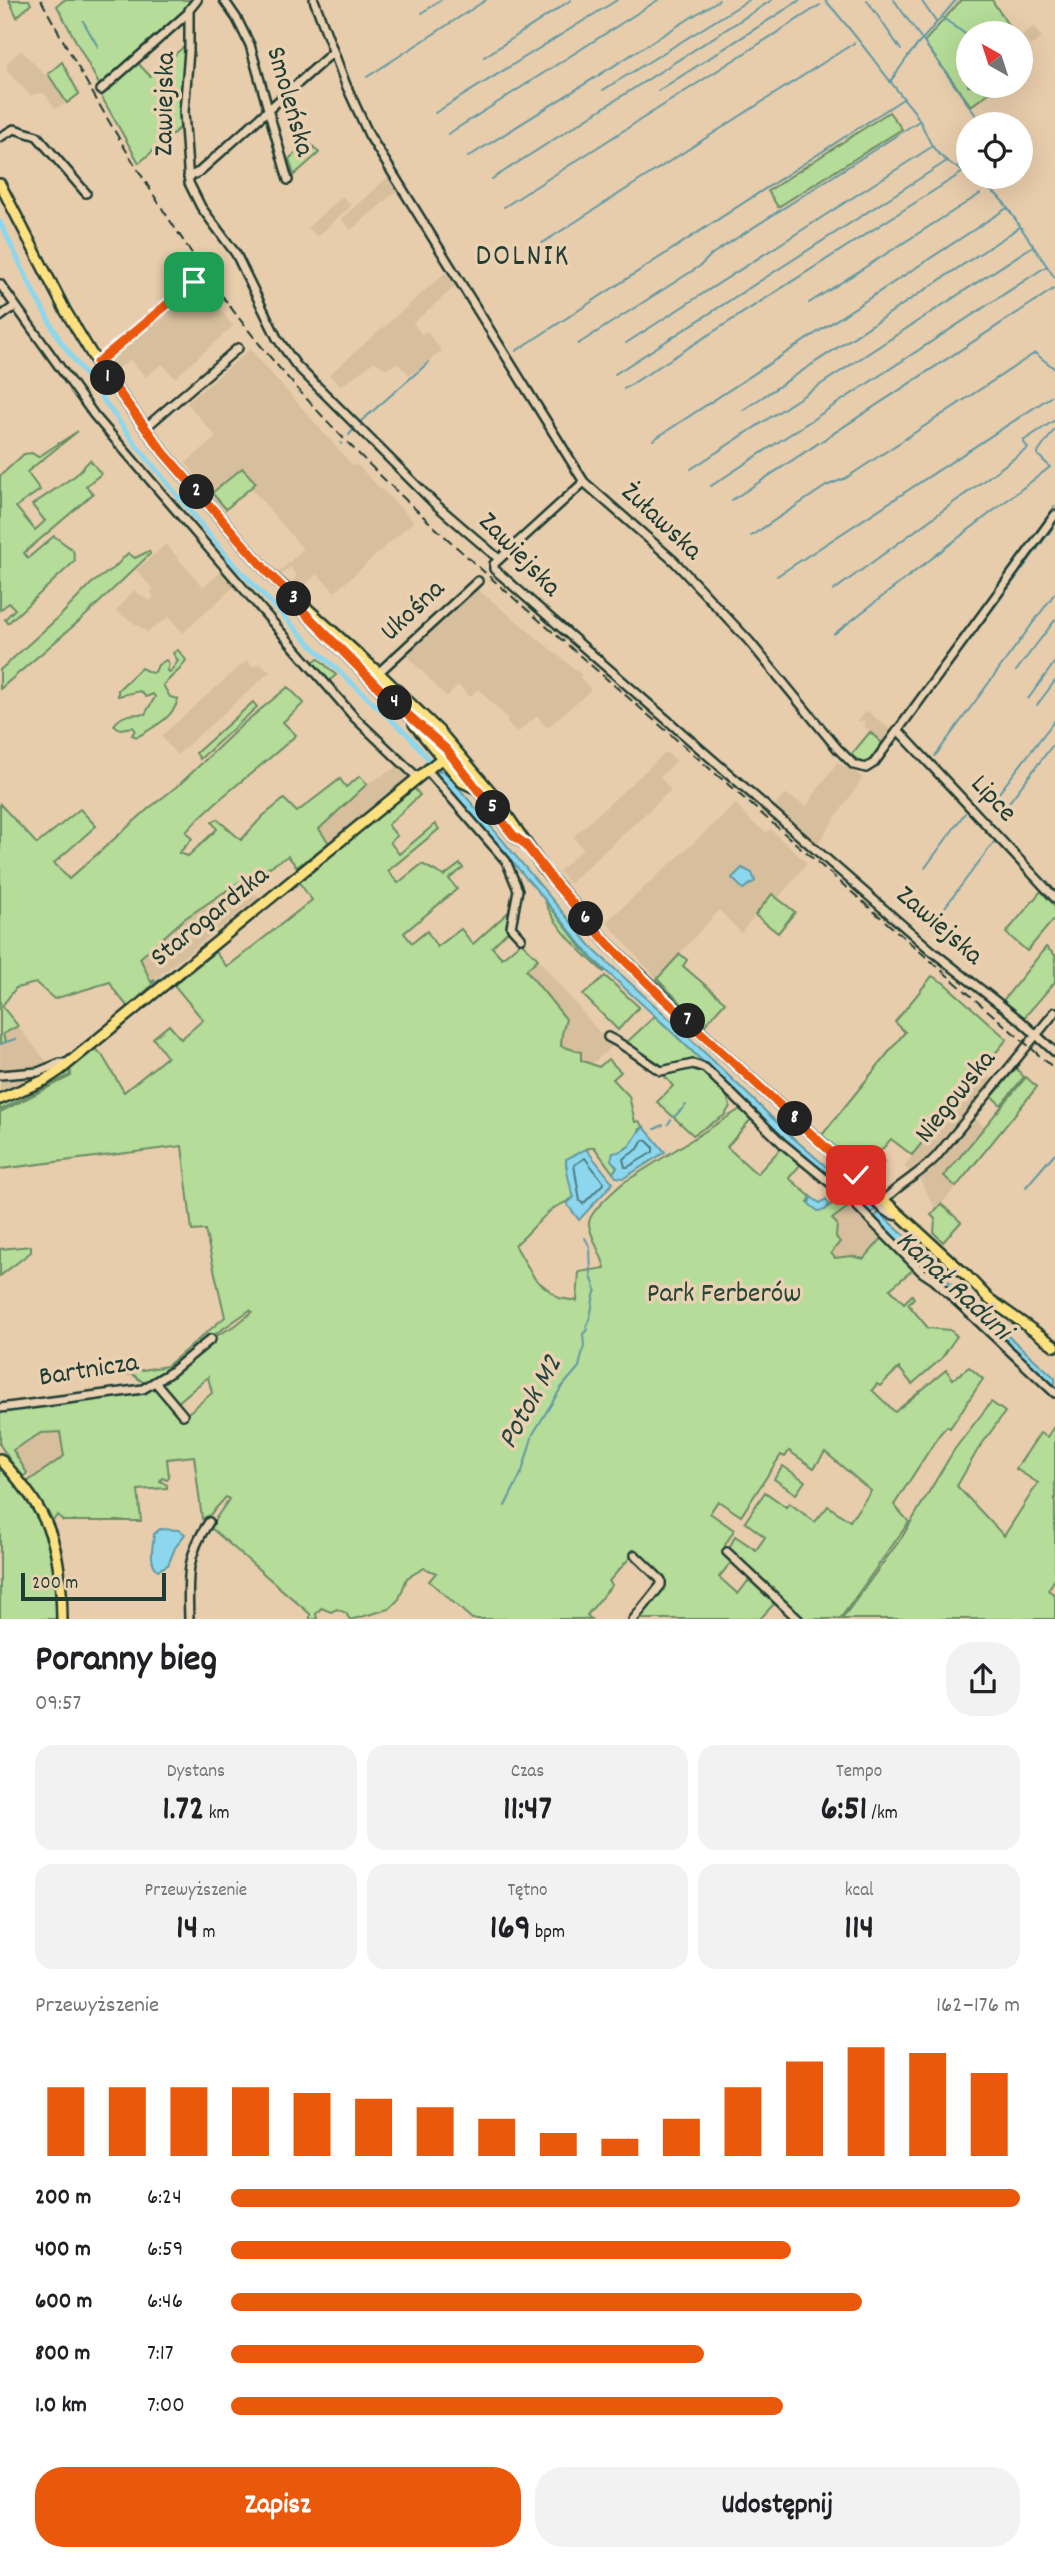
<!DOCTYPE html>
<html lang="pl">
<head>
<meta charset="utf-8">
<style>
  body { margin:0; font-family:Dekko,sans-serif; background:#f2f2f2; color:#202124; height:100vh; display:flex; flex-direction:column; font-size:26px; white-space:nowrap }
  * { box-sizing:border-box; margin:0 }
  p { font-size:23px; color:#757577 }
  .icon { flex:none; width:38px; height:38px; fill:none; stroke:currentColor; stroke-width:2; stroke-linecap:round; stroke-linejoin:round }
  .map { position:relative; height:1619px; overflow:hidden }
  .side { display:flex; flex-direction:column; background:#fff; flex:1 }
  .side>* { flex:none }
  .needle { width:46px; rotate:321deg }
  .fabs { position:absolute; left:956px; top:21px; display:grid; gap:14px }
  .fabs a { display:grid; place-items:center; width:77px; height:77px; border-radius:50%; background:#fff; box-shadow:0 7px 28px #0002; font-size:35px }
  .scale { position:absolute; left:21px; bottom:18px; width:145px; box-sizing:border-box; padding-left:7px; border:4px solid #1f3d34; border-top:0; font-size:19px; line-height:24px; white-space:nowrap; color:#1f3d34; -webkit-text-stroke:5px #ead1b2; paint-order:stroke }
  .pin { position:absolute; display:grid; place-items:center; width:60px; height:60px; color:#fff; margin:-30px; border-radius:14px; box-shadow:0 4px 10px #0006 }
  .km { position:absolute; width:35px; height:35px; margin:-18px; border-radius:50%; background:#222; color:#fff; font-size:19px; line-height:35px; text-align:center }
  .round { display:grid; place-items:center; flex:none; width:74px; height:74px; border-radius:28px; background:#f2f2f2 }
  .overview { display:flex; align-items:center; justify-content:space-between; height:119px; padding:0 35px }
  h1 { font-size:38px; font-weight:800; line-height:52px }
  .stats { display:grid; grid-template-columns:repeat(3,1fr); gap:10px; height:119px; padding:7px 35px }
  .stats div { display:grid; align-content:center; border-radius:18px; background:#f2f2f2; text-align:center }
  .stats b { font-size:35px; font-weight:800 }
  .stats small { font-size:19px; font-weight:400 }
  .stats p { font-size:19px }
  .chart { height:196px; padding:14px 35px }
  .chart p { display:flex; justify-content:space-between }
  .chart svg { width:100%; height:126px; margin-top:7px; stroke:#ea580c; stroke-width:6 }
  .button { display:flex; gap:14px; margin-top:auto; padding:14px 35px }
  .button a { flex:1; height:80px; border-radius:28px; background:#ea580c; color:#fff; font-size:28px; font-weight:800; line-height:80px; text-align:center }
  .button a+a { background:#f2f2f2; color:#202124 }
  ul { padding:0 35px; list-style:none; font-size:23px }
  li { display:grid; grid-template-columns:112px 84px 1fr; align-items:center; height:52px }
  li i { height:18px; border-radius:9px; background:#ea580c }
  .map>svg:first-child { display:block }
</style>
</head>
<body>
<div class="map">
<svg width="1055" height="1620" viewBox="0 0 1055 1620">
  <rect width="100%" height="100%" fill="#e8cdac"/>
  <filter id="ink" filterUnits="userSpaceOnUse"><feTurbulence type="fractalNoise" baseFrequency=".0143" numOctaves="2"/><feDisplacementMap in="SourceGraphic" scale="14" xChannelSelector="R" yChannelSelector="G"/><feConvolveMatrix kernelMatrix="1 2 1 2 8 2 1 2 1" color-interpolation-filters="sRGB"/></filter>
  <g filter="url(#ink)">
    <g fill="#d7bf9d">
      <path d="M1034,27L1042,38L1030,46L1022,35Z"/>
      <path d="M21,50L46,76L48,74L67,103L55,109L44,93L30,95L6,70L8,67L6,64Z"/>
      <path d="M389,176L398,190L351,230L341,219Z"/>
      <path d="M343,196L351,206L317,237L308,227Z"/>
      <path d="M448,270L457,285L413,323L422,334L426,331L442,351L410,375L396,363L387,369L374,362L341,386L329,375Z"/>
      <path d="M199,281L233,326L175,378L162,364L146,377L130,360L116,370L107,358Z"/>
      <path d="M250,349L353,466L356,464L414,521L335,592L317,574L298,592L290,583L297,576L290,567L281,575L278,573L303,549L251,488L255,483L242,468L211,494L186,463L216,437L187,403Z"/>
      <path d="M166,544L203,587L223,570L236,585L183,633L169,617L147,632L116,611L134,590L149,601L154,597L151,592L153,589L136,570Z"/>
      <path d="M475,587L582,675L580,677L591,690L547,728L537,716L517,733L506,722L508,719L478,689L470,697L458,685L447,697L404,653Z"/>
      <path d="M247,660L253,667L260,663L270,672L177,755L161,736Z"/>
      <path d="M867,711L892,731L882,743L863,725L865,723L862,720L860,722L857,720Z"/>
      <path d="M666,752L677,761L660,777L671,790L569,884L559,871L583,849L573,837Z"/>
      <path d="M837,762L845,767L846,765L863,778L816,846L772,808L786,794L806,806Z"/>
      <path d="M400,765L410,775L329,843L318,830L367,784Z"/>
      <path d="M736,804L753,823L766,832L770,829L807,863L778,899L772,894L741,933L719,910L657,979L606,922Z"/>
      <path d="M244,879L259,898L151,982L140,958L184,919Z"/>
      <path d="M538,959L600,1033L616,1043L592,1064L581,1060L580,1052L561,1046L562,1034L526,970Z"/>
      <path d="M18,1026L48,1063L33,1075L36,1080L0,1095V1044L5,1042L3,1034Z"/>
      <path d="M981,1071L993,1080L928,1160L912,1175L904,1166Z"/>
      <path d="M974,1118L985,1127L944,1176L956,1187L936,1210L920,1180Z"/>
      <path d="M852,1204L879,1231L878,1236L881,1238L864,1259L851,1256L835,1258L831,1252L840,1242L836,1237L837,1224L832,1219Z"/>
      <path d="M60,1432L64,1456L31,1478L13,1451L41,1433Z"/>
    </g>
    <g fill="#b5dc98" stroke="#6a8c66" stroke-width="2">
      <path d="M9,0H29L31,4L17,17Z"/>
      <path d="M64,0H191L176,22L101,88L57,6Z"/>
      <path d="M961,0H992L1013,33H968V86H998L971,106L924,42Z"/>
      <path d="M187,44L182,126L139,163L100,94L136,61L150,76Z"/>
      <path d="M62,62L79,94L67,103L48,74Z"/>
      <path d="M889,112L902,129L778,207L768,191Z"/>
      <path d="M308,141L319,153L294,175L289,159Z"/>
      <path d="M78,431L27,472L40,490L16,507L35,530L45,521L32,505L76,475L90,460L101,474L86,486L93,494L24,553L28,558L54,536L73,550L75,561L8,623L5,619L15,609L9,603L0,610V476L24,454L32,453L38,457Z"/>
      <path d="M242,468L256,483L226,509L212,493Z"/>
      <path d="M149,551L150,554L85,616L0,689V670L60,616L92,583L114,568L128,553L135,558Z"/>
      <path d="M178,650L186,660L180,669L163,685L170,697L178,699C174,718 152,728 137,737L132,735L135,730L133,727L120,729L114,725C122,714 132,714 145,714L155,697L153,694L146,697L140,691L118,696V690L141,668L151,673L155,672L158,665L166,660L169,664L167,671L170,672L178,661L173,653Z"/>
      <path d="M318,658L336,675L328,682L312,663Z"/>
      <path d="M288,687L304,703L283,722L296,735C260,769 219,795 186,832L192,839L179,853L188,856L217,829L212,822L217,819L241,840L263,816L284,799L297,812L340,779L346,787L360,776L367,784L319,829L329,843L297,867L288,856L263,871L250,886L244,879L184,919L140,958L151,982L155,980L150,987L128,1007L114,990L110,982L54,999L36,983L16,988L2,1006L18,1026L3,1034L5,1042L0,1044V804L37,844L80,809L96,826L54,863L69,879L148,809L180,784L244,723Z"/>
      <path d="M253,702L257,707L200,759L196,753Z"/>
      <path d="M870,732L882,743L866,765L851,755Z"/>
      <path d="M414,788L420,795L388,825L397,836L390,842L399,854L435,824L439,829L388,871L398,883L422,864L444,876L460,864L463,868L449,879L457,889L404,933L412,943L427,931L437,947L461,929L473,944L513,908L509,930L492,947L502,958L521,942L538,959L526,970L566,1019L562,1034L561,1046L581,1052V1060L599,1067L608,1059L621,1072L613,1079L629,1096L635,1122L639,1121L644,1127L640,1129L633,1144L618,1153L615,1164L617,1167L613,1173L594,1147L586,1149L566,1164L574,1197C564,1205 561,1203 554,1208C540,1218 529,1234 515,1245L535,1279L559,1298L577,1301L579,1272L605,1268C601,1253 592,1240 589,1225C586,1215 615,1190 623,1183L742,1108L752,1118L727,1147L757,1174L782,1147L802,1163L789,1178L811,1197L808,1202L825,1210L841,1195L852,1204L832,1219L837,1224L836,1237L840,1242L831,1253L835,1258L851,1256L864,1259L884,1236L915,1268L890,1289L904,1303L912,1295L914,1298L908,1304L928,1328L950,1330L957,1336L941,1359L912,1384L899,1368L880,1386L877,1384L872,1390L895,1412L946,1370L953,1379L969,1367L983,1379L950,1428L947,1426L939,1435L894,1505L909,1522L840,1619H801L774,1593L773,1587L763,1583L731,1555L729,1549L735,1536L756,1550L765,1537L745,1522L765,1492L786,1507L789,1503L815,1522L828,1506L850,1521L871,1491L825,1452L814,1468L789,1451L785,1457L781,1455L741,1516L718,1501L710,1513L734,1530L725,1545V1552L733,1560L719,1577L738,1594L748,1581L758,1582L775,1598L774,1604L760,1619H636L662,1586L635,1552L609,1581L612,1585L587,1615L591,1619H472L429,1581L436,1573L424,1568L407,1578L399,1599L389,1609L350,1620L346,1613L337,1609L331,1612L321,1608L316,1614L317,1619L310,1620V1614L210,1527L229,1499L226,1497L210,1515L202,1519L194,1456L167,1459L169,1477L167,1480L162,1478L160,1481L167,1485V1488L138,1490L141,1521H63L58,1515L53,1520L27,1482L64,1456L60,1432L41,1433L13,1450L27,1473L24,1477L16,1469L0,1445V1410L156,1385C166,1396 171,1409 181,1419L212,1393L208,1377L177,1403L160,1383L216,1336L236,1325L252,1312L250,1310L211,1337H206L204,1343L172,1369L147,1385L132,1374L112,1375L167,1366L225,1317L205,1230L192,1231L182,1146L0,1169V1112L71,1076L70,1067L94,1048L102,1055L124,1092L167,1057L153,1038L169,1025L181,1039L203,1020L174,985L215,952L227,967L312,900L298,881Z"/>
      <path d="M1041,891L1055,906V918L1027,951L1006,933Z"/>
      <path d="M772,894L795,912L778,933L755,915Z"/>
      <path d="M544,899L582,948L605,971L604,972C582,953 554,927 544,899Z"/>
      <path d="M1046,947L1055,955V982L1023,1019L1001,1003Z"/>
      <path d="M680,954L687,960L683,966L725,1002L704,1026L657,979Z"/>
      <path d="M605,976L639,1007L618,1030L583,995Z"/>
      <path d="M932,976L944,983L1007,1039L912,1155L891,1139L876,1156L884,1162L870,1178L822,1135L905,1032L895,1022Z"/>
      <path d="M655,1016L715,1073L699,1062L665,1069L658,1066L628,1045L627,1042Z"/>
      <path d="M693,1066C709,1073 726,1088 730,1106L725,1115L693,1135L657,1102L673,1086L662,1073Z"/>
      <path d="M69,1067L70,1075L0,1110V1103Z"/>
      <path d="M1016,1068L1024,1077L1001,1105L992,1097Z"/>
      <path d="M1026,1077L1037,1087L956,1187L944,1176Z"/>
      <path d="M941,1204L961,1222L943,1242L934,1233L935,1219L931,1215Z"/>
      <path d="M31,1246V1252L0,1276V1249Z"/>
      <path d="M991,1402L1005,1412L977,1451L957,1486L1004,1536L1038,1483L1016,1469L1040,1433L1047,1437L1055,1425V1579L1048,1590L1055,1595V1619H842L902,1537L954,1450Z"/>
      <path d="M783,1466L805,1481L796,1494L774,1479Z"/>
      <path d="M0,1468C47,1518 57,1552 56,1619H0Z"/>
    </g>
    <g fill="#8dd7ee" stroke="#6199a4" stroke-width="2">
      <path d="M441,770L448,775L595,951L673,1022L791,1136L875,1209L871,1214L785,1141L668,1028L592,958L541,895L435,773Z"/>
      <path d="M742,868L752,873L755,881L743,889L732,878Z"/>
      <path d="M644,1127L665,1152L624,1178L616,1177L613,1173L617,1167L611,1160L613,1153C635,1150 631,1137 644,1127Z"/>
      <path d="M586,1149L613,1183L579,1220L567,1204L574,1197C570,1188 566,1169 566,1159Z"/>
      <path d="M811,1197L820,1203L826,1199L829,1205L825,1210L818,1211L809,1204Z"/>
      <path d="M879,1213L905,1236L957,1290L1055,1378V1388L953,1296L874,1217Z"/>
      <path d="M160,1529L179,1530L185,1534L175,1548L168,1565L158,1570C148,1562 153,1546 154,1534Z"/>
    </g>
    <g fill="none" stroke-linecap="round" stroke-linejoin="round">
      <g stroke="#4b7b7e" stroke-width="2">
        <path d="M643,1140L647,1141L653,1147V1152L628,1167H625L623,1159L638,1149Z"/>
        <path d="M585,1158L604,1183L583,1204L580,1201L574,1165Z"/>
      </g>
      <g stroke="#6199a4" stroke-width="2">
        <path d="M825,0C857,35 883,74 913,110C921,120 925,133 931,144C939,158 955,166 968,175"/>
        <path d="M867,0L901,50"/>
        <path d="M894,0L982,124"/>
        <path d="M921,0L936,22"/>
        <path d="M422,13L441,0"/>
        <path d="M943,18L968,36"/>
        <path d="M83,21L98,47"/>
        <path d="M484,57L571,0"/>
        <path d="M367,77L486,0"/>
        <path d="M890,82L909,55L956,0"/>
        <path d="M603,90L749,0"/>
        <path d="M658,91L800,0"/>
        <path d="M435,113L617,0"/>
        <path d="M448,134L658,0"/>
        <path d="M468,157L719,0"/>
        <path d="M970,177L997,195L1005,204L1055,278"/>
        <path d="M492,179L772,0"/>
        <path d="M504,207L820,5"/>
        <path d="M533,249L854,43"/>
        <path d="M809,303L980,194"/>
        <path d="M626,343L933,146"/>
        <path d="M578,344L700,266L712,254L919,121"/>
        <path d="M516,351L903,99"/>
        <path d="M615,374L947,161"/>
        <path d="M624,389L963,172"/>
        <path d="M743,410L1020,227"/>
        <path d="M359,423L429,362"/>
        <path d="M349,435L355,428"/>
        <path d="M653,440L1007,208"/>
        <path d="M341,444V443"/>
        <path d="M691,469L1033,246"/>
        <path d="M711,486L1047,266"/>
        <path d="M732,500L1055,288"/>
        <path d="M751,536L826,486L846,478L1035,353L1055,369"/>
        <path d="M777,576L1055,394"/>
        <path d="M833,591L1028,448L1023,441L1055,420"/>
        <path d="M834,634L1050,467L1037,454L1055,429"/>
        <path d="M1016,671L1055,620"/>
        <path d="M930,694L1055,525"/>
        <path d="M915,699L1055,506"/>
        <path d="M1028,699L1055,662"/>
        <path d="M1037,705L1055,681"/>
        <path d="M935,756L1055,593"/>
        <path d="M995,798L1055,720"/>
        <path d="M384,799L409,778"/>
        <path d="M363,816L380,803"/>
        <path d="M997,818L1055,742"/>
        <path d="M925,868L965,813"/>
        <path d="M274,889L358,820"/>
        <path d="M227,927L270,893"/>
        <path d="M930,927L994,842"/>
        <path d="M195,953L221,932"/>
        <path d="M152,991L155,983L191,956"/>
        <path d="M0,1044L15,1039"/>
        <path d="M674,1117L686,1105"/>
        <path d="M668,1124L671,1120"/>
        <path d="M655,1129L663,1125"/>
        <path d="M1026,1187L1055,1153"/>
        <path d="M505,1506L522,1472L533,1434L561,1388L579,1367L584,1346L583,1334L587,1330L586,1326C594,1314 590,1303 596,1290L591,1276L590,1247L585,1238"/>
      </g>
      <path stroke="#8dd7ee" stroke-width="5" d="M0,222L35,295L59,339L137,446L231,561L313,647L410,737L429,760"/>
      <g stroke="#1f3d34" stroke-width="12">
        <g id="minor">
          <path d="M197,0L189,10V51L184,112L189,183L201,207L236,254L277,338L296,365L434,503L499,559"/>
          <path d="M224,0L237,19L250,45L288,180"/>
          <path d="M314,0L346,85L369,135L584,482L674,561L749,641L837,748L854,765L866,768L874,763L1055,515"/>
          <path d="M101,90L188,13"/>
          <path d="M0,137L14,129L37,136L86,193"/>
          <path d="M188,177L199,172L333,52"/>
          <path d="M0,284L94,415L355,718L418,778"/>
          <path d="M0,317L15,306"/>
          <path d="M97,363L194,282"/>
          <path d="M145,428L238,348"/>
          <path d="M584,482L494,564V569L932,951L1021,1021L1055,1052"/>
          <path d="M376,675L478,581"/>
          <path d="M898,730L1055,898"/>
          <path d="M427,770L506,861L518,890L511,927L521,938"/>
          <path d="M608,1037C627,1046 643,1060 661,1071L693,1064L705,1068L783,1144L851,1200L922,1272L934,1280L1055,1393"/>
          <path d="M0,1075L38,1072L60,1063H68"/>
          <path d="M867,1185L865,1190C874,1201 885,1216 900,1216"/>
          <path d="M883,1201C899,1184 920,1174 936,1157L1055,1012"/>
          <path d="M156,1383L183,1415"/>
          <path d="M0,1408L143,1389L171,1372L211,1339"/>
          <path d="M727,1552L799,1620"/>
          <path d="M189,1620C188,1579 185,1557 209,1522"/>
          <path d="M633,1620L661,1585V1580L635,1555"/>
        </g>
      </g>
      <g stroke="#1f3d34" stroke-width="14">
        <g id="major">
          <path d="M0,184L65,310L97,363L164,453L270,575L379,673L439,731L492,793L544,870L609,945L725,1055L967,1276L989,1299L1055,1346"/>
          <path d="M300,608L383,692L446,749L513,835L524,843"/>
          <path d="M414,724L462,782L477,789"/>
          <path d="M0,1099L45,1080L60,1070L442,758"/>
          <path d="M0,1459C51,1514 61,1545 62,1620"/>
        </g>
      </g>
      <use href="#minor" stroke="#ead1b2" stroke-width="7"/>
      <use href="#major" stroke="#fde080" stroke-width="9"/>
      <path stroke="#1f3d34" stroke-width="2" stroke-dasharray="10 5" stroke-linecap="butt" d="M41,0C107,121 174,239 261,346C366,474 492,579 616,687C762,814 909,942 1055,1069"/>
    </g>
  </g>
  <g fill="none" stroke-linecap="round" stroke-linejoin="round" filter="url(#ink)">
    <g stroke="#fff" stroke-width="14">
      <path id="route" d="M194,282L97,363L164,453L270,575L294,598L302,610L383,692L446,749L513,835L525,844L554,882L609,945L664,999L856,1175"/>
    </g>
    <use href="#route" stroke="#ea580c" stroke-width="9"/>
  </g>
  <g text-anchor="middle" dominant-baseline="central" stroke-width="7" stroke-linejoin="round" paint-order="stroke">
    <g font-size="28" fill="#1f3d34" stroke="#ead1b2">
      <text transform="translate(288 102) rotate(74)">Smoleńska</text>
      <text transform="translate(167 104) rotate(-89)">Zawiejska</text>
      <text transform="translate(660 523) rotate(43)">Żuławska</text>
      <text transform="translate(518 556) rotate(46)">Zawiejska</text>
      <text transform="translate(414 612) rotate(-43)">Ukośna</text>
      <text transform="translate(992 800) rotate(47)">Lipce</text>
      <text transform="translate(211 918) rotate(-39)">Starogardzka</text>
      <text transform="translate(938 927) rotate(41)">Zawiejska</text>
      <text transform="translate(957 1098) rotate(-51)">Niegowska</text>
      <text transform="translate(89 1372) rotate(-9)">Bartnicza</text>
    </g>
    <g font-size="28" fill="#264539" stroke="#ead1b2">
      <text x="724" y="1296">Park Ferberów</text>
    </g>
    <g font-size="30" letter-spacing="2" fill="#1f3d34" stroke="#ead1b2">
      <text x="523" y="258">DOLNIK</text>
    </g>
    <g font-size="30" font-style="italic" fill="#24453d" stroke="#ead1b2">
      <text transform="translate(952 1287) rotate(43)">Kanał Raduni</text>
      <text transform="translate(532 1403) rotate(-61)">Potok M2</text>
    </g>
  </g>
</svg>
<div class="fabs">
<a><svg class="needle" viewBox="-14 -14 28 28"><path d="M0-13l5 13h-10z" fill="#e53935"/><path d="M0 13l5-13h-10z" fill="#757577"/></svg></a>
<a><svg class="icon" aria-label="locate" viewBox="0 0 24 24"><circle cx="12" cy="12" r="6"/><path d="M12 2v4M12 18v4M2 12h4M18 12h4"/></svg></a>
</div>
<div class="scale">200 m</div>
<div class="pin" style="left:194px;top:282px;background:#1e9e55"><svg class="icon" aria-label="arrive" viewBox="0 0 24 24"><path d="M6 21V4h12l-3 4 3 4H6"/></svg></div>
<div class="pin" style="left:856px;top:1175px;background:#d93025"><svg class="icon" aria-label="check" viewBox="0 0 24 24"><path d="M5 12l5 5 9-10"/></svg></div>
<b class="km" style="left:108px;top:378px">1</b>
<b class="km" style="left:197px;top:492px">2</b>
<b class="km" style="left:294px;top:599px">3</b>
<b class="km" style="left:395px;top:703px">4</b>
<b class="km" style="left:493px;top:808px">5</b>
<b class="km" style="left:586px;top:919px">6</b>
<b class="km" style="left:688px;top:1021px">7</b>
<b class="km" style="left:795px;top:1119px">8</b>
</div>
<section class="side">
<div class="overview"><div><h1>Poranny bieg</h1><p>09:57</p></div><a class="round"><svg class="icon" aria-label="share" viewBox="0 0 24 24"><path d="M12 15V3M7 8l5-5 5 5M5 13v7h14v-7"/></svg></a></div>
<div class="stats">
<div><p>Dystans</p><b>1.72<small> km</small></b></div>
<div><p>Czas</p><b>11:47</b></div>
<div><p>Tempo</p><b>6:51<small> /km</small></b></div>
</div>
<div class="stats">
<div><p>Przewyższenie</p><b>14<small> m</small></b></div>
<div><p>Tętno</p><b>169<small> bpm</small></b></div>
<div><p>kcal</p><b>114</b></div>
</div>
<div class="chart"><p><span>Przewyższenie</span>162–176 m</p>
<svg viewBox="0 0 160 44" preserveAspectRatio="none"><path d="M5 44V20M15 44V20M25 44V20M35 44V20M45 44V22M55 44V24M65 44V27M75 44V31M85 44V36M95 44V38M105 44V31M115 44V20M125 44V11M135 44V6M145 44V8M155 44V15"/></svg>
</div>
<ul>
<li><b>200 m</b>6:24<i style="width:100%"></i></li>
<li><b>400 m</b>6:59<i style="width:71%"></i></li>
<li><b>600 m</b>6:46<i style="width:80%"></i></li>
<li><b>800 m</b>7:17<i style="width:60%"></i></li>
<li><b>1.0 km</b>7:00<i style="width:70%"></i></li>
</ul>
<div class="button"><a>Zapisz</a><a>Udostępnij</a></div>
</section>
</body>
</html>
